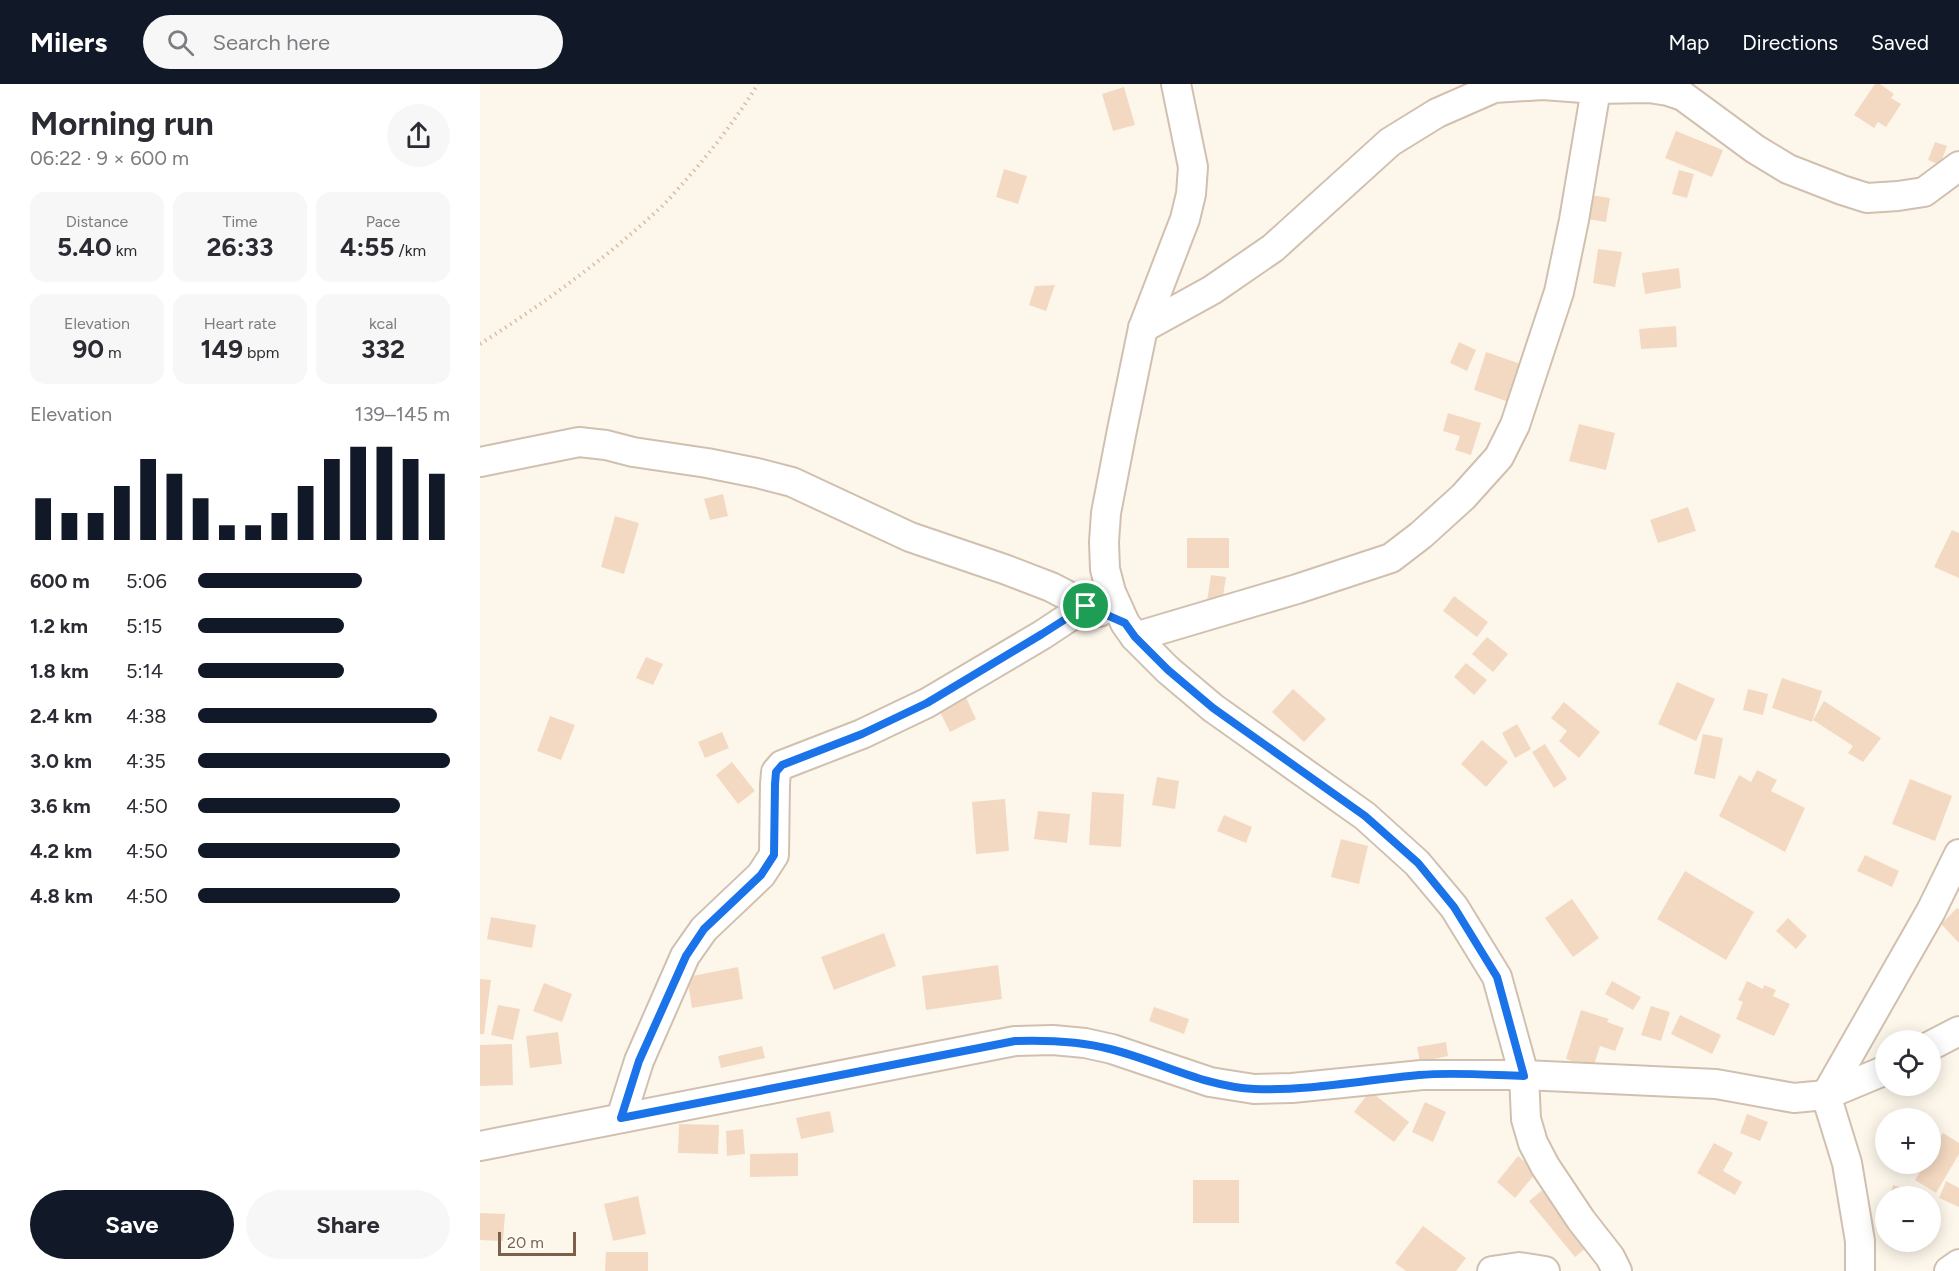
<!DOCTYPE html>
<html lang="en">
<head>
<meta charset="utf-8">
<style>
  body { margin:0; font-family:Figtree,sans-serif; background:#f7f7f7; color:#2b2b33; height:100vh; display:flex; flex-direction:column; font-size:22px; white-space:nowrap }
  * { box-sizing:border-box; margin:0 }
  p { font-size:20px; color:#7c7c81 }
  .icon { flex:none; width:33px; height:33px; fill:none; stroke:currentColor; stroke-width:2; stroke-linecap:round; stroke-linejoin:round }
  .map { position:relative; flex:1; overflow:hidden }
  .details { display:flex; flex-direction:column; background:#fff; width:480px }
  .details>* { flex:none }
  .tools { position:absolute; left:1395px; top:946px; display:grid; gap:12px }
  .tools a { display:grid; place-items:center; width:66px; height:66px; border-radius:50%; background:#fff; box-shadow:0 3px 15px #0003; font-size:30px }
  .scale { position:absolute; left:18px; bottom:15px; width:78px; box-sizing:border-box; padding-left:6px; border:3px solid #7b604c; border-top:0; font-size:16px; line-height:21px; white-space:nowrap; color:#7b604c; -webkit-text-stroke:4px #fffbf3; paint-order:stroke }
  .pin { position:absolute; display:grid; place-items:center; width:51px; height:51px; color:#fff; margin:-26px; border:3px solid #fff; border-radius:50%; box-shadow:0 2px 6px #0007 }
  .round { display:grid; place-items:center; flex:none; width:63px; height:63px; border-radius:32px; background:#f7f7f7 }
  .overview { display:flex; align-items:center; justify-content:space-between; height:102px; padding:0 30px }
  h1 { font-size:33px; font-weight:700; line-height:45px }
  .metrics { display:grid; grid-template-columns:repeat(3,1fr); gap:9px; height:102px; padding:6px 30px }
  .metrics div { display:grid; align-content:center; border-radius:15px; background:#f7f7f7; text-align:center }
  .metrics b { font-size:26px; font-weight:700 }
  .metrics small { font-size:16px; font-weight:400 }
  .metrics p { font-size:16px }
  .chart { height:168px; padding:12px 30px }
  .chart p { display:flex; justify-content:space-between }
  .chart svg { width:100%; height:108px; margin-top:6px; stroke:#111827; stroke-width:6 }
  .primary-button { display:flex; gap:12px; margin-top:auto; padding:12px 30px }
  .primary-button a { flex:1; height:69px; border-radius:36px; background:#111827; color:#fff; font-size:24px; font-weight:700; line-height:69px; text-align:center }
  .primary-button a+a { background:#f7f7f7; color:#2b2b33 }
  ul { padding:0 30px; list-style:none; font-size:20px }
  li { display:grid; grid-template-columns:96px 72px 1fr; align-items:center; height:45px }
  li i { height:15px; border-radius:8px; background:#111827 }
  header { display:flex; align-items:center; gap:36px; box-sizing:border-box; height:84px; padding:0 30px; background:#111827; color:#fff }
  header strong { font-size:28px }
  nav { display:flex; gap:33px; margin-inline-start:auto; font-size:21px }
  .search { width:420px; height:54px; background:#f7f7f7; display:flex; align-items:center; gap:15px; box-sizing:border-box; padding:0 21px; border-radius:33px; color:#7c7c81; font-size:22px }
  main { display:flex; flex:1; min-height:0 }
  .map>svg:first-child { display:block }
</style>
</head>
<body>
<header>
<strong>Milers</strong>
<div class="search"><svg class="icon" aria-label="search" viewBox="0 0 24 24"><circle cx="10" cy="10" r="6"/><path d="M15 15l6 6"/></svg>Search here</div>
<nav><a>Map</a><a>Directions</a><a>Saved</a></nav>
</header>
<main>
<section class="details">
<div class="overview"><div><h1>Morning run</h1><p>06:22 · 9 × 600 m</p></div><a class="round"><svg class="icon" aria-label="share" viewBox="0 0 24 24"><path d="M12 15V3M7 8l5-5 5 5M5 13v7h14v-7"/></svg></a></div>
<div class="metrics">
<div><p>Distance</p><b>5.40<small> km</small></b></div>
<div><p>Time</p><b>26:33</b></div>
<div><p>Pace</p><b>4:55<small> /km</small></b></div>
</div>
<div class="metrics">
<div><p>Elevation</p><b>90<small> m</small></b></div>
<div><p>Heart rate</p><b>149<small> bpm</small></b></div>
<div><p>kcal</p><b>332</b></div>
</div>
<div class="chart"><p><span>Elevation</span>139–145 m</p>
<svg viewBox="0 0 160 44" preserveAspectRatio="none"><path d="M5 44V27M15 44V33M25 44V33M35 44V22M45 44V11M55 44V17M65 44V27M75 44V38M85 44V38M95 44V33M105 44V22M115 44V11M125 44V6M135 44V6M145 44V11M155 44V17"/></svg>
</div>
<ul>
<li><b>600 m</b>5:06<i style="width:65%"></i></li>
<li><b>1.2 km</b>5:15<i style="width:58%"></i></li>
<li><b>1.8 km</b>5:14<i style="width:58%"></i></li>
<li><b>2.4 km</b>4:38<i style="width:95%"></i></li>
<li><b>3.0 km</b>4:35<i style="width:100%"></i></li>
<li><b>3.6 km</b>4:50<i style="width:80%"></i></li>
<li><b>4.2 km</b>4:50<i style="width:80%"></i></li>
<li><b>4.8 km</b>4:50<i style="width:80%"></i></li>
</ul>
<div class="primary-button"><a>Save</a><a>Share</a></div>
</section>
<div class="map">
<svg width="1479" height="1187" viewBox="0 0 1479 1187">
  <rect width="100%" height="100%" fill="#fdf7eb"/>
  <g fill="#f4d9c2">
    <path d="M1395,0H1400L1414,10L1411,14L1421,20L1406,43L1398,38L1394,44L1374,31Z"/>
    <path d="M644,3L655,41L633,47L622,10Z"/>
    <path d="M1196,47L1243,66L1232,93L1185,74Z"/>
    <path d="M1455,58L1467,62L1460,81L1448,76Z"/>
    <path d="M524,85L547,92L538,120L516,113Z"/>
    <path d="M1199,86L1214,90L1207,114L1192,110Z"/>
    <path d="M1105,110L1130,114L1126,138L1101,134Z"/>
    <path d="M1118,165L1142,168L1135,203L1113,199Z"/>
    <path d="M1199,184L1201,204L1165,210L1162,189Z"/>
    <path d="M575,201L566,227L549,221L555,202Z"/>
    <path d="M1196,242L1197,263L1161,265L1159,245Z"/>
    <path d="M979,258L996,266L987,287L970,279Z"/>
    <path d="M1006,268L1041,280L1029,318L994,306Z"/>
    <path d="M968,329L1001,339L991,371L975,366L980,352L963,347Z"/>
    <path d="M1099,340L1135,349L1126,386L1089,377Z"/>
    <path d="M243,410L248,432L230,436L224,415Z"/>
    <path d="M1208,423L1216,447L1178,459L1170,436Z"/>
    <path d="M135,432L159,439L144,490L121,483Z"/>
    <path d="M1472,446L1479,449V494L1454,483Z"/>
    <rect x="707" y="454" width="42" height="30"/>
    <path d="M731,491L746,493L742,519L727,517Z"/>
    <path d="M974,512L1008,538L997,553L963,527Z"/>
    <path d="M1007,553L1028,570L1013,588L992,570Z"/>
    <path d="M166,573L183,580L173,601L156,594Z"/>
    <path d="M986,579L1007,596L994,611L974,593Z"/>
    <path d="M1302,594L1342,607L1332,638L1292,624Z"/>
    <path d="M1197,598L1235,615L1216,657L1178,640Z"/>
    <path d="M481,603L496,635L470,648L454,616Z"/>
    <path d="M813,605L846,635L824,658L792,628Z"/>
    <path d="M1268,605L1288,610L1283,631L1263,626Z"/>
    <path d="M1344,617L1401,654L1383,678L1368,669L1373,662L1333,636Z"/>
    <path d="M1084,618L1120,648L1099,674L1079,657L1087,647L1071,634Z"/>
    <path d="M70,632L95,641L81,676L57,667Z"/>
    <path d="M1037,640L1051,665L1035,674L1022,649Z"/>
    <path d="M242,648L249,664L225,674L218,658Z"/>
    <path d="M1223,650L1243,654L1235,695L1214,690Z"/>
    <path d="M1002,656L1028,678L1006,703L981,680Z"/>
    <path d="M1065,660L1087,695L1074,704L1052,668Z"/>
    <path d="M252,678L275,707L258,720L236,691Z"/>
    <path d="M1277,686L1297,696L1291,707L1325,724L1305,768L1239,732L1259,691L1271,698Z"/>
    <path d="M677,693L699,697L695,725L672,721Z"/>
    <path d="M1430,695L1472,712L1455,757L1412,740Z"/>
    <path d="M612,708L644,710L641,763L609,761Z"/>
    <path d="M525,715L529,767L496,770L492,718Z"/>
    <path d="M558,727L590,730L587,759L554,755Z"/>
    <path d="M744,731L772,743L766,759L737,747Z"/>
    <path d="M861,755L888,762L879,800L851,793Z"/>
    <path d="M1385,771L1419,787L1412,803L1377,787Z"/>
    <path d="M1205,787L1274,828L1246,876L1177,835Z"/>
    <path d="M1092,815L1119,854L1093,873L1065,834Z"/>
    <path d="M1477,824L1479,826V859L1461,840Z"/>
    <path d="M11,833L56,841L52,864L7,855Z"/>
    <path d="M1308,834L1327,852L1316,865L1296,847Z"/>
    <path d="M404,849L416,882L354,906L341,873Z"/>
    <path d="M518,881L522,915L446,926L442,892Z"/>
    <path d="M258,883L263,915L212,924L207,893Z"/>
    <path d="M0,895L11,896L4,950H0Z"/>
    <path d="M1132,897L1161,913L1153,926L1125,910Z"/>
    <path d="M1267,897L1283,905L1284,901L1296,906L1293,912L1310,920L1294,952L1256,935L1263,918L1258,916Z"/>
    <path d="M64,899L92,910L82,938L53,927Z"/>
    <path d="M18,921L40,925L33,956L11,951Z"/>
    <path d="M1171,922L1190,928L1181,957L1161,951Z"/>
    <path d="M674,923L709,935L704,950L669,937Z"/>
    <path d="M1101,926L1129,935L1127,938L1144,944L1135,967L1120,962L1113,984L1086,975Z"/>
    <path d="M1200,931L1241,951L1232,970L1191,950Z"/>
    <path d="M78,948L82,980L50,984L46,952Z"/>
    <path d="M966,958L968,972L940,978L937,963Z"/>
    <path d="M32,960L33,1001L0,1002V961Z"/>
    <path d="M282,962L285,974L241,984L238,972Z"/>
    <path d="M890,1007L929,1038L914,1058L874,1028Z"/>
    <path d="M945,1018L966,1028L953,1058L932,1048Z"/>
    <path d="M350,1027L354,1048L321,1055L316,1034Z"/>
    <path d="M1267,1030L1288,1038L1280,1057L1260,1049Z"/>
    <path d="M199,1040L239,1041L238,1070L198,1069Z"/>
    <path d="M263,1045L265,1070L247,1072L246,1047Z"/>
    <path d="M1463,1049L1479,1059V1070L1456,1109L1435,1096L1445,1080H1450V1070Z"/>
    <path d="M1234,1059L1253,1069L1243,1087L1262,1098L1255,1111L1217,1089Z"/>
    <path d="M318,1069V1092L270,1093V1070Z"/>
    <path d="M1038,1072L1057,1088L1035,1114L1017,1098Z"/>
    <rect x="713" y="1096" width="46" height="43"/>
    <path d="M1466,1097L1479,1104V1123L1459,1114Z"/>
    <path d="M1413,1101L1435,1108L1433,1113H1410Z"/>
    <path d="M1066,1103L1111,1160L1095,1173L1049,1117Z"/>
    <path d="M158,1112L166,1150L133,1157L124,1120Z"/>
    <path d="M0,1129L25,1130L23,1157L0,1156Z"/>
    <path d="M943,1142L986,1174L976,1187H926L915,1179Z"/>
    <path d="M126,1168H168V1187H125Z"/>
  </g>
  <g fill="none" stroke-linecap="round" stroke-linejoin="round">
    <g stroke="#d1c0af" stroke-width="32">
      <g id="street">
        <path d="M696,0L713,83L711,110L705,135L663,244L642,346L626,429L624,458L625,485L631,508L645,539L655,553L688,586L733,624L885,732L937,779L974,823L1017,893L1044,991L1046,1035L1053,1059L1065,1082L1101,1136L1130,1173L1137,1187"/>
        <path d="M663,244L732,206L793,164L910,58L957,29L1014,4L1063,1L1116,5L1169,4L1188,7L1203,12L1275,65L1308,85L1362,106L1387,114L1418,112L1444,108L1479,82"/>
        <path d="M0,378L99,358L126,361L153,368L227,379L277,389L312,398L430,453L524,485L571,503L619,528"/>
        <path d="M655,553L817,505L911,474L941,451L983,413L1019,373L1035,341L1079,208L1094,136L1116,5"/>
        <path d="M1450,962L1479,947"/>
        <path d="M141,1034L159,977L205,872L224,845L281,791L294,771L295,700L296,688L302,681L382,650L447,619L562,551L606,522"/>
        <path d="M0,1062L535,957L573,956L605,959L632,965L730,998L774,1005L812,1004L942,991H1044L1236,1000L1314,1014L1346,1011L1406,986"/>
        <path d="M1012,1187L1039,1183L1065,1187"/>
        <path d="M1380,1187V1157L1367,1079L1346,1011L1451,827L1479,770"/>
        <path d="M1469,1187L1479,1180"/>
      </g>
    </g>
    <path stroke="#dabca4" stroke-width="4" stroke-dasharray="1.5 4.5" stroke-linecap="butt" d="M0,260C63,220 124,176 179,125C188,117 196,107 204,98C231,68 256,35 278,0"/>
    <use href="#street" stroke="#fff" stroke-width="28"/>
  </g>
  <g fill="none" stroke-linecap="round" stroke-linejoin="round">
    <g stroke="#fff" stroke-width="12">
      <path id="route" d="M606,522L645,539L655,553L688,586L733,624L885,732L938,779L974,823L1017,893L1044,992C1009,991 973,988 939,991C885,996 829,1007 775,1005C724,1003 679,977 630,965C599,957 567,956 535,957L141,1034L159,977L206,872L224,845L281,791L294,771L295,700L296,688L302,681L382,650L447,619L562,550Z"/>
    </g>
    <use href="#route" stroke="#1a73e8" stroke-width="8"/>
  </g>
</svg>
<div class="tools">
<a><svg class="icon" aria-label="locate" viewBox="0 0 24 24"><circle cx="12" cy="12" r="6"/><path d="M12 2v4M12 18v4M2 12h4M18 12h4"/></svg></a>
<a>+</a>
<a>−</a>
</div>
<div class="scale">20 m</div>
<div class="pin" style="left:606px;top:522px;background:#1e9e55"><svg class="icon" aria-label="arrive" viewBox="0 0 24 24"><path d="M6 21V4h12l-3 4 3 4H6"/></svg></div>
</div>
</main>
</body>
</html>
